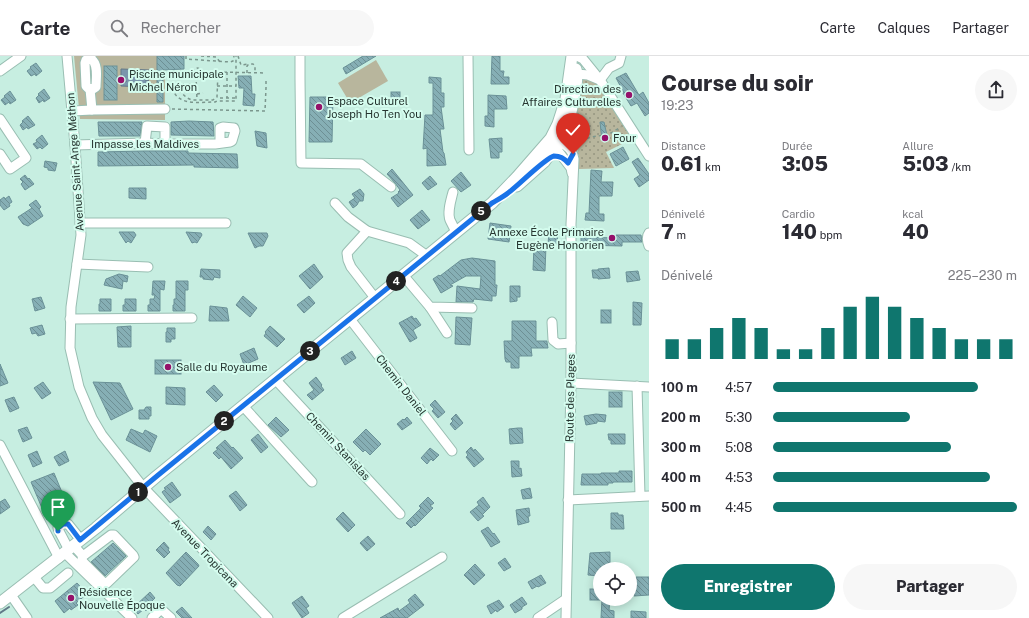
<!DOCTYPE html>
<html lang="fr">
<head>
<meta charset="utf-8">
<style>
  body { margin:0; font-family:"Public Sans",sans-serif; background:#f7f7f7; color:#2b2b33; height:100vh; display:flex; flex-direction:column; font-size:15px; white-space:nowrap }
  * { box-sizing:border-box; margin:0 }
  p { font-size:13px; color:#7c7c81 }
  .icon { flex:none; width:22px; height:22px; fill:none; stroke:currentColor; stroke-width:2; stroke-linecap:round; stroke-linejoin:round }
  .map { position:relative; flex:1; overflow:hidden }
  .drawer { display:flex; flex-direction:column; background:#fff; width:380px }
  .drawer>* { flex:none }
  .tools { position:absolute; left:593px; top:506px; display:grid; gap:8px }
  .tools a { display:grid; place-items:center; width:44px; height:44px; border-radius:50%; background:#fff; box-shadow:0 2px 10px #0003; font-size:20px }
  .pin { position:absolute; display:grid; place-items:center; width:34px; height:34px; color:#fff; margin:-41px -17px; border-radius:50% 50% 50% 0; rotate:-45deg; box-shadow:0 0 4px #0007 }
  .pin .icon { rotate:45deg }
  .km { position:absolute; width:20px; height:20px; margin:-10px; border-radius:50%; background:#222; color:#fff; font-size:11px; line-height:20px; text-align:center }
  .round { display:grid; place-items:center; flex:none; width:42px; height:42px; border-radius:21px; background:#f7f7f7 }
  .summary { display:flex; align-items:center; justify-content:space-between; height:68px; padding:0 12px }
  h1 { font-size:22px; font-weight:800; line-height:30px }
  .stats { display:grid; grid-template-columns:repeat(3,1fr); gap:6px; height:68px; padding:4px 12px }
  .stats div { display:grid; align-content:center }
  .stats b { font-size:20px; font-weight:800 }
  .stats small { font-size:11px; font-weight:400 }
  .stats p { font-size:11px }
  .chart { height:112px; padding:8px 12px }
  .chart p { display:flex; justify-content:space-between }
  .chart svg { width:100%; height:72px; margin-top:4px; stroke:#0f766e; stroke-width:6 }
  .button { display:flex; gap:8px; margin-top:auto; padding:8px 12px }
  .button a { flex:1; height:46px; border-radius:24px; background:#0f766e; color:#fff; font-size:16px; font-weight:800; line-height:46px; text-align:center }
  .button a+a { background:#f7f7f7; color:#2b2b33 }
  ul { padding:0 12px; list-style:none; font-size:13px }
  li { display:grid; grid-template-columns:64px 48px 1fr; align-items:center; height:30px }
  li i { height:10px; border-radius:5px; background:#0f766e }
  header { display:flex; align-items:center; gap:24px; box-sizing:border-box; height:56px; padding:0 20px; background:#fff; border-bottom:1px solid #e1e1e2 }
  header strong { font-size:19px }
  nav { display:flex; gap:22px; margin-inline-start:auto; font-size:14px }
  .search { width:280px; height:36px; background:#f7f7f7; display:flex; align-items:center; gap:10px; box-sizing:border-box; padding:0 14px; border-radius:22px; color:#7c7c81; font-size:15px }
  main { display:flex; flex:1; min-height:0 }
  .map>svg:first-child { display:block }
</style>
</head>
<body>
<header>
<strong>Carte</strong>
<div class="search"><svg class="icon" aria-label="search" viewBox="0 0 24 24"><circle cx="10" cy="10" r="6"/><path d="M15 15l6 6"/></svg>Rechercher</div>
<nav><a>Carte</a><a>Calques</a><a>Partager</a></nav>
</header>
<main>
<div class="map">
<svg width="649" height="562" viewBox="0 0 649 562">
  <defs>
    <pattern id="park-dots" width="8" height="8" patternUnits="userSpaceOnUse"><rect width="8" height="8" fill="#b8b69d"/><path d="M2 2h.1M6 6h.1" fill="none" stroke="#959580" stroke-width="1.8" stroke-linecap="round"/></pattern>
    <pattern id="water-ripples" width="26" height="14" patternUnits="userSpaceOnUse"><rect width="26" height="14" fill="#7a96ac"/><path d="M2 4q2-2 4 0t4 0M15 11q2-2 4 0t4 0" fill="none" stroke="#647b8c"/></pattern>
    <pattern id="building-back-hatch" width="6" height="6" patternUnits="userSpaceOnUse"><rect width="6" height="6" fill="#86afb5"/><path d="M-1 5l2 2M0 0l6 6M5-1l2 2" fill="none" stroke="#6d8f94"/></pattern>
  </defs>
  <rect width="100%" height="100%" fill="#c7eee1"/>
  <path fill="url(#park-dots)" d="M584,23L593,24L598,26L621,61V66L632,83L606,96L614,112L579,113C578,100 581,93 570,85L569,78L573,66L581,27Z"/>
  <g fill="#b8b69d">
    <path d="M74,0H165V64L80,63Z"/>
    <path d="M376,4L388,25L350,47L338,27Z"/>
  </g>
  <path fill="url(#water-ripples)" stroke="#617987" d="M121,13L149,14L148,31L121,30Z"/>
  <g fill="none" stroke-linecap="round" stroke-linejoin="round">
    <path stroke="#617987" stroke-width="2" d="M0,557L9,551"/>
  </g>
  <g fill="url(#building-back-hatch)" stroke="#6a9197">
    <path d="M157,0H184V13L163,14V46H157Z"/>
    <path d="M363,0H376L346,18L343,12Z"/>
    <path d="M492,0H500V15H504L503,21H509V28H491Z"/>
    <path d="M36,7L42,15L36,20L35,18L31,20L27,15L31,12L30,11Z"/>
    <rect x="104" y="10" width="13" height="34"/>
    <path d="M626,17L639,39L643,36L649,47V57L645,60L637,47L631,50L623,37H624L616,22Z"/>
    <path d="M238,20H251L252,38H255L254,50L243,49L244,32H239Z"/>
    <path d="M429,21L441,22V37H444V51H441L444,73H440L443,96L444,97L446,109L427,110V92L423,93L425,59H433V27H429Z"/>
    <path d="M44,33L50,42L44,46L43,44L39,47L36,42L39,39L38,38Z"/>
    <path d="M10,35L16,44L10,48L9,46L5,49L1,44L5,41L4,40Z"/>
    <rect x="391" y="36" width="9" height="11"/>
    <path d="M488,39L506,40L507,53H494V71L485,70V60H488Z"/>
    <path d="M310,41H333L332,86H309Z"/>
    <path d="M28,60L35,69L28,73L27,71L23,74L20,69L23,66L22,65Z"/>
    <path d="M189,65L213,66L214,80L171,79V66Z"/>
    <path d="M98,66H142L140,80H99Z"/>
    <path d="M600,66H604L608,84L602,85Z"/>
    <path d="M255,75L266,77L267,92L257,90Z"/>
    <path d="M42,79L48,88L42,93L40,91L37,93L33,88L37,86L36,84Z"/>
    <path d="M502,82V96H499V102H491L489,83Z"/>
    <path d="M623,91L629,103L616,110L610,98Z"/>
    <path d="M145,95H188V97L237,98L238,112L194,111V109L98,110V96Z"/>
    <path d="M638,102L649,118V124L639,131L634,123L640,119L632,106Z"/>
    <path d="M45,105L57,107L55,115L48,114V112L44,111Z"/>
    <path d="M392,113L413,139L398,151L391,142L399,137L398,136L400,134L395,127L387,118Z"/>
    <path d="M591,114L602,115L601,126H613L612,140H599V158H604V165L585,164L586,157H589Z"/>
    <path d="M461,116L471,129L461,136L451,125Z"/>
    <path d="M25,119L28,123L29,122L34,128L25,134L21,128L23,126L20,123Z"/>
    <path d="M430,120L437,128L428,134L422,127Z"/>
    <path d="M129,132H146V143L129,142Z"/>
    <path d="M360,133L364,138L363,145H359L357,149L353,152L349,146L355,142L352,138Z"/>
    <path d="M9,140L12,146L9,148L10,150L4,154L0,149V144L4,141L5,143Z"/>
    <path d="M36,144L41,151L39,153L43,160L28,170L23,168L18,161L32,152L29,149Z"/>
    <path d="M422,154L430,164L418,173L410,164Z"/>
    <path d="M490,167L511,170L509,186L488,183Z"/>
    <path d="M119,176H134L136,179L131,187L128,185L126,187Z"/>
    <path d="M186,176L201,177L202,179L197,187L195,186L192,187Z"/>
    <path d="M549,176H558L557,188H548Z"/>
    <path d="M248,177H267L268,180L263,190H259L255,192Z"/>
    <path d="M616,179H641L642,186H622V190L581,189V181L616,182Z"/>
    <path d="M534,190H546L545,215L533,214Z"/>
    <path d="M472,202L495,205V229H497L496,240H492V245L474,243L473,246H456L457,230L480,233L481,220H466L450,229L453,230L441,237L433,223L439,219L440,220L461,204Z"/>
    <path d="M314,208L323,221L310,233L299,220Z"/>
    <path d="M609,212L610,222L598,223V222H593L592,214H598V213Z"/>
    <path d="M201,213L220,214V222L214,221L213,224L203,223V221H200Z"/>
    <path d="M638,215L640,224L627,226L626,216Z"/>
    <path d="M119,218L128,220L127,226L123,225L122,233L104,229L106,223Z"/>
    <path d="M153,225H165L164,234L160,233V255H148V249H150V243H154L155,239H152Z"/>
    <path d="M176,225H188V234H185V255H173V249H174V243H176Z"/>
    <path d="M510,230H520V241H517V245L510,246Z"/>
    <path d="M243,240L257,252L250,261L236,249Z"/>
    <path d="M309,240L315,247L304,257L297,249Z"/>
    <path d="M41,241L45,252L35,255L32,243Z"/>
    <path d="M100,243H111V255H99V248H100Z"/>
    <path d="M125,243H136V255H123V249H125Z"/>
    <path d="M633,246L642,247L641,269H633Z"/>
    <path d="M210,250L227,252L229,265H209Z"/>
    <rect x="601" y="254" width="10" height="13"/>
    <path d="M412,260L414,263L416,262L421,269L413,274L417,282L410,286L399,267Z"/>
    <path d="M456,261L472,262L470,289L455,288Z"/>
    <path d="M512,265H536V285H547V286L548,292H531L532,300H519V312H511V306H506L505,303L504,285H512Z"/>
    <path d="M42,269L45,278L38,280L36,277L32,278L30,272Z"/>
    <path d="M131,270V291H118L117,271Z"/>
    <path d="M270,270L285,283L277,291L264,280L266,277L265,276Z"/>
    <path d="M167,272H175V283H171V286H166V276H167Z"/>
    <path d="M254,292L258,303L244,309L240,298Z"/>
    <path d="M352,295L356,302L345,309L341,302Z"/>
    <rect x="155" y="304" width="26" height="14"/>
    <path d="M0,308L8,327L0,330Z"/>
    <path d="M316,321L322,329L321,330L324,334L312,344L307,339L314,334L309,327Z"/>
    <path d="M43,326L51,337L42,343L34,332Z"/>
    <path d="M93,326L120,327L133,353L111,364Z"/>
    <path d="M214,329L223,339L216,346L206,336Z"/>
    <path d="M166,331L185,332V349L166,348Z"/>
    <rect x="609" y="336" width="13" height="15"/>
    <path d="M14,341L19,352L10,356L5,344Z"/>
    <path d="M435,344L445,356L438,362L432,355L434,353L430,349Z"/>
    <path d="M146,351H151V360H149V363H139V354H144Z"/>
    <path d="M456,358L463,367L455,374L450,368L453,365L451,363Z"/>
    <path d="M596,358L606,359L605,366L597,365V367L586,369L584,360Z"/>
    <path d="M276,361L289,374L281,381L268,369Z"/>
    <path d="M407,361L412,367L402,374L397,368L403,363L404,364Z"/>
    <path d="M27,371L32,382L23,386L18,374Z"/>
    <path d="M518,372H522L523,387L510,388L509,373Z"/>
    <path d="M131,373L143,378L145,374L157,380L150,396L126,384Z"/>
    <path d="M366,373L381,388L370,399L365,394L363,396L353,386Z"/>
    <path d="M258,378L268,391L261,397L251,384Z"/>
    <path d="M608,378H625V388H611V384H609Z"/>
    <path d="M225,384L232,392L233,391L243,402L231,413L221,401L219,403L213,397L218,393L216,392Z"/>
    <path d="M471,391L474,395L475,393L484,403L474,411L466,401L468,399L466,396Z"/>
    <path d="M430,392L439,399L433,405L431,403L427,408L421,402Z"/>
    <path d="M37,395L42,407L33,411L28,399Z"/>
    <path d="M65,395L69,405L59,410L54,401Z"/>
    <path d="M511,405H519V413L521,412L522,420L512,421Z"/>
    <path d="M619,415H632V426H613V427H608V429H581L582,418H601V417H619Z"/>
    <path d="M54,417L66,446L64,447L67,455L47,464L31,426Z"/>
    <path d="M172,426L181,439L170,447L162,436L166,433L164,432Z"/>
    <path d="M530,432L532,442L523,443L521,434Z"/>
    <path d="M236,435L247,449L240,455L229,440Z"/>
    <path d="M428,441L434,447L430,450L433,452L415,470L414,469L411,472L406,467L421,452L419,450Z"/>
    <path d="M483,441L490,451L482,459L484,460L478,465L470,456L479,449L477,446Z"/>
    <path d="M5,443L10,451L0,458V446Z"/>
    <path d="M529,452L530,460H528L529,466L518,469L516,454Z"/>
    <path d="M343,456L355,469L348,476L336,463Z"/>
    <path d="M611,457H618V459H623L624,473H611Z"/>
    <path d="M208,470L216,478L211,484L203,476Z"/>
    <path d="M488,471L493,478L494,477L500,486L491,491L481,475Z"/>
    <path d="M368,480L375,488L367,495L360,487Z"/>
    <path d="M164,486L169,492L168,494L170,496L164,502L156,494Z"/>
    <path d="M113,487L126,500L105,520L91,506Z"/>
    <path d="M186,496L198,508L199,510L180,530L177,529L166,517Z"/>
    <path d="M610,496V508L605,513H600V520L588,519L590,497Z"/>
    <path d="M505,502L511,511L504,515L498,507Z"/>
    <path d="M475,508L485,519L474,529L464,519Z"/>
    <path d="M541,519L546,527L538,531L537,530L532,533L528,526Z"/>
    <path d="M636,521H649V539L634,540Z"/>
    <path d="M77,527L87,538L76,547L78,549L71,554L70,552L64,557L55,545Z"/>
    <rect x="590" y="533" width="10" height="11"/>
    <path d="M150,536L155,542L150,547L152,549L146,555L144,553L138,558L133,552Z"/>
    <path d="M415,538L424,549L407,562H380L398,552L399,555L410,547L408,544Z"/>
    <path d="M302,540L309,550L306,552L309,557L302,562L292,547Z"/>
    <path d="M522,541L527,548L522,551V553L515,557L510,549Z"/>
    <path d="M602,543H610L609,554L614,555V562H601Z"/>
    <path d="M499,544L504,551L497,556L496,554L491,558L487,550Z"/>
    <path d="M182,551L192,562H182L176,556Z"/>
    <path d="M631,555L646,556V562H631Z"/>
  </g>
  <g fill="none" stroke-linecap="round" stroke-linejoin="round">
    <g stroke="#99beb2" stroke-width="11">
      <g id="minor">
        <path d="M67,0L75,89L81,179L71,251L70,292L79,331L92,362L102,379L143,431L268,562"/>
        <path d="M91,0V3C99,8 96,22 96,31L93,33L88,32L86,30L85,7L86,4L91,3"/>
        <path d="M300,0V23L301,107L361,108L391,131"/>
        <path d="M468,0L469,94"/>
        <path d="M577,0L583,3L600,24L649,100"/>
        <path d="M574,13L577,18L588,19L600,24"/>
        <path d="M0,15L21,0"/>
        <path d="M600,24L609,12L619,7L621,0"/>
        <path d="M90,33L92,54"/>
        <path d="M72,55L92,54L165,53"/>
        <path d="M0,63L26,102L10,113L0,98"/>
        <path d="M552,83C562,87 572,91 574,103L571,168V327L566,562"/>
        <path d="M557,85L558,95L571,112L572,117"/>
        <path d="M145,87L147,70L165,71V88"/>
        <path d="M75,89L145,87L165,88H215L230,86L232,85L235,75L234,72L223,71L220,72V87"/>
        <path d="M453,136C451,144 447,156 450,164C452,168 454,172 456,176"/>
        <path d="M335,147L348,161L367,175L409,187L427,200"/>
        <path d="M80,167H226"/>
        <path d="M367,175L347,197L348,204L351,211L375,242"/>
        <path d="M649,177C646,181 647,185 649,190"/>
        <path d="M77,208L148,211"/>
        <path d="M403,219L430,251L472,252"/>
        <path d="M430,251L447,277"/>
        <path d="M70,263L192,262"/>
        <path d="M350,263L452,395"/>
        <path d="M552,266L553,284L558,288L571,287"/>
        <path d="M275,323L400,458"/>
        <path d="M571,327L649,331"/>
        <path d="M637,330L640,440"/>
        <path d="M243,350L312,426"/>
        <path d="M0,389L59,502"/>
        <path d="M568,444L649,440"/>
        <path d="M74,490L83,500L82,503L83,506L104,527H107L134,501L133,499L114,479H111L83,500"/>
        <path d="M69,494L59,475L58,472L63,468H68L81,484"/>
        <path d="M65,497L132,562"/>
        <path d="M34,521L43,532H50L68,517"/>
        <path d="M11,539L27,562"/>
        <path d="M152,562L161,553L171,562"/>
        <path d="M343,562L442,501"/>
        <path d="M538,562L566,543"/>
      </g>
    </g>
    <g stroke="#99beb2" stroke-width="13">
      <g id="major">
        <path d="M517,130L544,106L551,96L563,75L571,56L576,32L577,18L576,13"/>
        <path d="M0,547L96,472L157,420L492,147L517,121L551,82L558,68L566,43L572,0"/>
      </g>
    </g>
    <g stroke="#7b968d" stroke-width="1.5" stroke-dasharray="3 3" stroke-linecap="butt">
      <path d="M186,0V3L230,6L233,5L234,0"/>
      <path d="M201,0L216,1L220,6"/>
      <path d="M238,0L241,9L249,8"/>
      <circle cx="197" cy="16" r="4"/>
      <path d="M193,16L174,15L172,17V27L174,30L187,42L192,44H213L217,41L218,16H201"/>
      <path d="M218,16L266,17"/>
      <path d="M227,16V42"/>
      <path d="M247,17V10L249,8H253L255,10V17"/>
      <path d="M196,20L197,44"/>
      <path d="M197,29L172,27C173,51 198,46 215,46L217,45H235L236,44V0"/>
      <path d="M217,30H236"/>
      <path d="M197,38L203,37"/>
      <path d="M220,42H236"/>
      <path d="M172,53L265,55L266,32V24"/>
      <path d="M578,90C584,79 599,81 609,78C613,76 617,73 621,71"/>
    </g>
    <use href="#minor" stroke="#fff" stroke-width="9"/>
    <use href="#major" stroke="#fff" stroke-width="11"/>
  </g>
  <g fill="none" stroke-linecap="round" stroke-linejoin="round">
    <g stroke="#fff" stroke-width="8">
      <path id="route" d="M58,475V472L63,468H68L80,484L157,420L492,147C497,144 503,141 508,137C518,130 545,102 554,100C560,100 565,103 568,107L573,98"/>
    </g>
    <use href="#route" stroke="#1a73e8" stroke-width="5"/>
  </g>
  <g fill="#95116a" stroke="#d4fcee" stroke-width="1.5">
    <circle cx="121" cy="24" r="4"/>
    <circle cx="629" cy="39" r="4"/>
    <circle cx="319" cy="51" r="4"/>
    <circle cx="605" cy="82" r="4"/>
    <circle cx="612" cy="182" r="4"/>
    <circle cx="168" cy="311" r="4"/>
    <circle cx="71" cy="542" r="4"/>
  </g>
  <g text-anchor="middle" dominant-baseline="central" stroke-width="4" stroke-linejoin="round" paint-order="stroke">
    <g font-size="11" fill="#263530" stroke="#d4fcee" text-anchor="start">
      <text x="129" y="18">Piscine municipale<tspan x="129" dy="13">Michel Néron</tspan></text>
      <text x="621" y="33" text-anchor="end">Direction des<tspan x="621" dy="13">Affaires Culturelles</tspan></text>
      <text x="327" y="45">Espace Culturel<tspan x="327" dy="13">Joseph Ho Ten You</tspan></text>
      <text x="613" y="82">Four</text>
      <text x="604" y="176" text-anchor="end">Annexe École Primaire<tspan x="604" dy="13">Eugène Honorien</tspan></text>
      <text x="176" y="311">Salle du Royaume</text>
      <text x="79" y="536">Résidence<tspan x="79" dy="13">Nouvelle Époque</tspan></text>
    </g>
    <g font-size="11" fill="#263530" stroke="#d4fcee">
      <text x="145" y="88">Impasse les Maldives</text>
      <text transform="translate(75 106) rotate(-94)">Avenue Saint-Ange Méthon</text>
      <text transform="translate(401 329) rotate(52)">Chemin Daniel</text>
      <text transform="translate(570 342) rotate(-89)">Route des Plages</text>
      <text transform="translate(338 390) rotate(47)">Chemin Stanislas</text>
      <text transform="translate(205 497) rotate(46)">Avenue Tropicana</text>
    </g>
  </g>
</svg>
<div class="tools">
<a><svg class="icon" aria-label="locate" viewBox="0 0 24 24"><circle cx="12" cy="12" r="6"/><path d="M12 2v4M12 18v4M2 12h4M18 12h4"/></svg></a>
</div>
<div class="pin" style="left:58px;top:475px;background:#1e9e55"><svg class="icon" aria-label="arrive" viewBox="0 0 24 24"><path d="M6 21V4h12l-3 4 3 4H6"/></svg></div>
<div class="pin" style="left:573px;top:98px;background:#d93025"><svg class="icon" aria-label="check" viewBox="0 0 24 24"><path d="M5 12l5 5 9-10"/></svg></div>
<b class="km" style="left:138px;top:436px">1</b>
<b class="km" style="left:224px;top:365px">2</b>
<b class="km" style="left:310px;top:295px">3</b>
<b class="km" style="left:396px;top:225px">4</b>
<b class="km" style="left:481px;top:155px">5</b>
</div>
<section class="drawer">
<div class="summary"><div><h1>Course du soir</h1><p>19:23</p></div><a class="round"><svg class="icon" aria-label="share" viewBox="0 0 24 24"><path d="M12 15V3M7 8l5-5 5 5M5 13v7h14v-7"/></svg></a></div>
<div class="stats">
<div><p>Distance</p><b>0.61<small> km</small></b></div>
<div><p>Durée</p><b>3:05</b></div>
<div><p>Allure</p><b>5:03<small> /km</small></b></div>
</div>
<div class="stats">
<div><p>Dénivelé</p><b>7<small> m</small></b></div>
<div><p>Cardio</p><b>140<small> bpm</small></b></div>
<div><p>kcal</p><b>40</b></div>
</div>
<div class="chart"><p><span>Dénivelé</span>225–230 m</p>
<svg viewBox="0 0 160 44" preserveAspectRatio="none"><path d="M5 44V32M15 44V32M25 44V25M35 44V19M45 44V25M55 44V38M65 44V38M75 44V25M85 44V12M95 44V6M105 44V12M115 44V19M125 44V25M135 44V32M145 44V32M155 44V32"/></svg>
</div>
<ul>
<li><b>100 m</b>4:57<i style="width:84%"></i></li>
<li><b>200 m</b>5:30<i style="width:56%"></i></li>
<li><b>300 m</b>5:08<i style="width:73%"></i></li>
<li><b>400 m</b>4:53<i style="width:89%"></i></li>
<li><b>500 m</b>4:45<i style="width:100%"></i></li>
</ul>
<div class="button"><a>Enregistrer</a><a>Partager</a></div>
</section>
</main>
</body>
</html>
